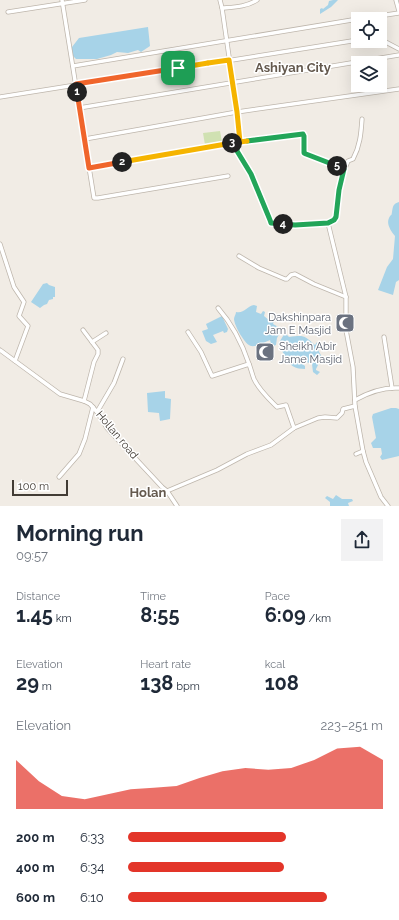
<!DOCTYPE html>
<html lang="en">
<head>
<meta charset="utf-8">
<style>
  body { margin:0; font-family:Raleway,sans-serif; background:#f2f2f3; color:#1f2937; height:100vh; display:flex; flex-direction:column; font-size:15px; white-space:nowrap }
  * { box-sizing:border-box; margin:0 }
  p { font-size:13px; color:#747a83 }
  .icon { flex:none; width:22px; height:22px; fill:none; stroke:currentColor; stroke-width:2; stroke-linecap:round; stroke-linejoin:round }
  .map { position:relative; height:506px; overflow:hidden }
  .panel { display:flex; flex-direction:column; background:#fff; flex:1 }
  .panel>* { flex:none }
  .tools { position:absolute; left:351px; top:12px; display:grid; gap:8px }
  .tools a { display:grid; place-items:center; width:36px; height:36px; border-radius:0px; background:#fff; box-shadow:0 4px 16px #0002; font-size:20px }
  .scale { position:absolute; left:12px; bottom:10px; width:56px; box-sizing:border-box; padding-left:4px; border:2px solid #423c35; border-top:0; font-size:11px; line-height:14px; white-space:nowrap; color:#423c35; -webkit-text-stroke:3px #fff; paint-order:stroke }
  .pin { position:absolute; display:grid; place-items:center; width:34px; height:34px; color:#fff; margin:-17px; border-radius:8px; box-shadow:0 2px 6px #0006 }
  .km { position:absolute; width:20px; height:20px; margin:-10px; border-radius:50%; background:#222; color:#fff; font-size:11px; line-height:20px; text-align:center }
  .round { display:grid; place-items:center; flex:none; width:42px; height:42px; border-radius:0px; background:#f2f2f3 }
  .head { display:flex; align-items:center; justify-content:space-between; height:68px; padding:0 16px }
  h1 { font-size:22px; font-weight:700; line-height:30px }
  .metrics { display:grid; grid-template-columns:repeat(3,1fr); gap:6px; height:68px; padding:4px 16px }
  .metrics div { display:grid; align-content:center }
  .metrics b { font-size:20px; font-weight:700 }
  .metrics small { font-size:11px; font-weight:400 }
  .metrics p { font-size:11px }
  .chart { height:112px; padding:8px 16px }
  .chart p { display:flex; justify-content:space-between }
  .chart svg { width:100%; height:72px; margin-top:4px; fill:#e33529; opacity:.7 }
  ul { padding:0 16px; list-style:none; font-size:13px }
  li { display:grid; grid-template-columns:64px 48px 1fr; align-items:center; height:30px }
  li i { height:10px; border-radius:5px; background:#e33529 }
  .map>svg:first-child { display:block }
</style>
</head>
<body>
<div class="map">
<svg width="399" height="506" viewBox="0 0 399 506">
  <rect width="100%" height="100%" fill="#f1ece5"/>
  <path fill="#d0e1b2" d="M220,131L222,142L205,145L203,133Z"/>
  <g fill="#a7d3e8">
    <path d="M333,0H338L331,7L320,14V9L322,8L323,9L328,5L329,1Z"/>
    <path d="M148,27L150,46L141,52L138,50L128,53L117,52L111,55L97,59H76L72,55V47L79,38Z"/>
    <path d="M399,202V280L396,282L393,295L378,290L387,267L393,259L395,236C391,231 386,224 389,218C392,212 391,218 392,212C393,206 393,204 399,202Z"/>
    <path d="M47,283L49,285L55,287V297H53V299L49,300L47,304L44,305L40,308L31,302L43,284Z"/>
    <path d="M254,305L257,306L256,312L261,314L263,311L265,312L264,316L270,321L272,319L274,321L273,324L282,329L277,338L276,345L273,346L271,344L270,340C265,342 257,347 251,346C245,345 234,325 234,319C234,317 236,314 236,312C244,314 247,306 254,305Z"/>
    <path d="M222,316L228,329L227,332L224,333L223,331L213,335L217,342L211,344L206,341L202,331L208,329L206,324Z"/>
    <path d="M285,333L289,337C304,335 304,335 315,345L317,342L320,347L318,350L322,357L316,369V370L320,372L317,375L313,372L312,364L301,360L299,361L305,366V369C286,369 286,355 278,344Z"/>
    <path d="M165,391V398L171,399L170,419L160,421L159,413L148,412L147,393Z"/>
    <path d="M391,408H396L399,409V456L382,460L380,457L382,454L381,448H373L371,443L376,438L372,417L373,414Z"/>
    <path d="M336,495L342,499H352L353,501L348,503L349,506H330V502L325,498L327,496L333,499Z"/>
  </g>
  <g fill="none" stroke-linecap="round" stroke-linejoin="round">
    <g stroke="#beb6ac" stroke-width="5">
      <g id="street">
        <path d="M62,0L94,198H98L228,176"/>
        <path d="M220,0L222,8C234,7 246,7 257,0"/>
        <path d="M396,0L399,11"/>
        <path d="M222,8L237,112L240,142L237,146V151L251,174L270,220L271,223L295,225L328,223"/>
        <path d="M8,12L85,0"/>
        <path d="M359,19L399,13"/>
        <path d="M380,39L399,49"/>
        <path d="M73,66L358,19"/>
        <path d="M0,97L358,40"/>
        <path d="M79,108L399,55"/>
        <path d="M362,119C361,134 360,146 353,159L348,161C340,179 338,198 336,217L334,220L328,223L346,297V330L353,367L355,406L363,451L366,462L381,497L388,506"/>
        <path d="M85,139L237,112L399,89"/>
        <path d="M89,168L240,142L303,134L304,136V153L306,154L344,169"/>
        <path d="M0,244L14,287L24,302L19,316L28,326L15,361"/>
        <path d="M239,256L259,268L285,279H287L291,275L295,274L314,284L346,297"/>
        <path d="M218,308C232,324 242,343 249,364"/>
        <path d="M340,329L346,330"/>
        <path d="M83,330L98,350V354L94,362L84,401"/>
        <path d="M188,332L201,352L212,376L249,364C251,369 252,374 254,379C259,390 269,399 277,407L286,405L294,428"/>
        <path d="M384,337L392,388"/>
        <path d="M92,342L106,333"/>
        <path d="M0,350L60,394L84,401L90,404L97,412L107,428L162,487L167,491L177,506"/>
        <path d="M355,400C369,392 383,387 399,388"/>
        <path d="M97,412L114,383L123,359"/>
        <path d="M356,454L363,451"/>
        <path d="M59,477L79,454L85,439L93,407"/>
        <path d="M167,491L217,470L247,454L271,445L294,428L318,418L325,417L337,418L342,413L343,409L355,406"/>
      </g>
    </g>
    <use href="#street" stroke="#fff" stroke-width="3.5"/>
  </g>
  <g fill="none" stroke-linecap="round" stroke-linejoin="round">
    <g stroke="#fff" stroke-width="8">
      <path id="split-1" d="M77,92L76,84L178,68"/>
    </g>
    <g stroke="#fff" stroke-width="8">
      <path id="split-2" d="M77,92L89,168L122,162"/>
    </g>
    <g stroke="#fff" stroke-width="8">
      <path id="split-3" d="M122,162L232,143"/>
    </g>
    <g stroke="#fff" stroke-width="8">
      <path id="split-4" d="M232,143L240,142L237,146V151L251,174L270,220L271,223L283,224"/>
    </g>
    <g stroke="#fff" stroke-width="8">
      <path id="split-5" d="M283,224L295,225L328,223L334,220L336,217L339,190L344,169L337,166"/>
    </g>
    <g stroke="#fff" stroke-width="8">
      <path id="split-6" d="M247,141L303,134L304,136V153L306,154L337,166"/>
    </g>
    <g stroke="#fff" stroke-width="8">
      <path id="split-7" d="M208,63L229,60L237,112L240,142L247,141"/>
    </g>
    <g stroke="#fff" stroke-width="8">
      <path id="split-8" d="M178,68L208,63"/>
    </g>
    <use href="#split-1" stroke="#f0652b" stroke-width="5"/>
    <use href="#split-2" stroke="#f0652b" stroke-width="5"/>
    <use href="#split-3" stroke="#f5b400" stroke-width="5"/>
    <use href="#split-4" stroke="#22a559" stroke-width="5"/>
    <use href="#split-5" stroke="#22a559" stroke-width="5"/>
    <use href="#split-6" stroke="#22a559" stroke-width="5"/>
    <use href="#split-7" stroke="#f5b400" stroke-width="5"/>
    <use href="#split-8" stroke="#f5b400" stroke-width="5"/>
  </g>
  <defs>
    <g id="mosque-square" transform="scale(1)"><rect x="-9" y="-9" width="18" height="18" rx="4" fill="#6b7280" stroke="#fff"/><path d="M3.5-4.9A6 6 0 1 0 3.5 4.9A5 5 0 1 1 3.5-4.9Z" fill="#fff"/></g>
  </defs>
  <g fill-rule="evenodd">
    <use href="#mosque-square" x="345" y="323"/>
    <use href="#mosque-square" x="265" y="352"/>
  </g>
  <g text-anchor="middle" dominant-baseline="central" stroke-width="3" stroke-linejoin="round" paint-order="stroke">
    <g font-size="11" fill="#5b616d" stroke="#fff" text-anchor="end">
      <text x="331" y="317">Dakshinpara<tspan x="331" dy="13">Jam E Masjid</tspan></text>
      <text x="279" y="346" text-anchor="start">Sheikh Abir<tspan x="279" dy="13">Jame Masjid</tspan></text>
    </g>
    <g font-size="11" fill="#423c35" stroke="#fff">
      <text transform="translate(117 435) rotate(50)">Hollan road</text>
    </g>
    <g font-size="13" font-weight="bold" fill="#64594e" stroke="#fff">
      <text x="293" y="67">Ashiyan City</text>
      <text x="148" y="492">Holan</text>
    </g>
  </g>
</svg>
<div class="tools">
<a><svg class="icon" aria-label="locate" viewBox="0 0 24 24"><circle cx="12" cy="12" r="6"/><path d="M12 2v4M12 18v4M2 12h4M18 12h4"/></svg></a>
<a><svg class="icon" aria-label="layers" viewBox="0 0 24 24"><path d="M12 4l9 5-9 5-9-5zM3 14l9 5 9-5"/></svg></a>
</div>
<div class="scale">100 m</div>
<div class="pin" style="left:178px;top:68px;background:#1e9e55"><svg class="icon" aria-label="arrive" viewBox="0 0 24 24"><path d="M6 21V4h12l-3 4 3 4H6"/></svg></div>
<b class="km" style="left:77px;top:92px">1</b>
<b class="km" style="left:122px;top:162px">2</b>
<b class="km" style="left:232px;top:143px">3</b>
<b class="km" style="left:283px;top:224px">4</b>
<b class="km" style="left:337px;top:166px">5</b>
</div>
<section class="panel">
<div class="head"><div><h1>Morning run</h1><p>09:57</p></div><a class="round"><svg class="icon" aria-label="share" viewBox="0 0 24 24"><path d="M12 15V3M7 8l5-5 5 5M5 13v7h14v-7"/></svg></a></div>
<div class="metrics">
<div><p>Distance</p><b>1.45<small> km</small></b></div>
<div><p>Time</p><b>8:55</b></div>
<div><p>Pace</p><b>6:09<small> /km</small></b></div>
</div>
<div class="metrics">
<div><p>Elevation</p><b>29<small> m</small></b></div>
<div><p>Heart rate</p><b>138<small> bpm</small></b></div>
<div><p>kcal</p><b>108</b></div>
</div>
<div class="chart"><p><span>Elevation</span>223–251 m</p>
<svg viewBox="0 0 160 44" preserveAspectRatio="none"><path d="M0 44V14L10 27L20 36L30 38L40 35L50 32L60 31L70 30L80 25L90 21L100 19L110 20L120 19L130 14L140 7L150 6L160 14V44z"/></svg>
</div>
<ul>
<li><b>200 m</b>6:33<i style="width:62%"></i></li>
<li><b>400 m</b>6:34<i style="width:61%"></i></li>
<li><b>600 m</b>6:10<i style="width:78%"></i></li>
</ul>
</section>
</body>
</html>
